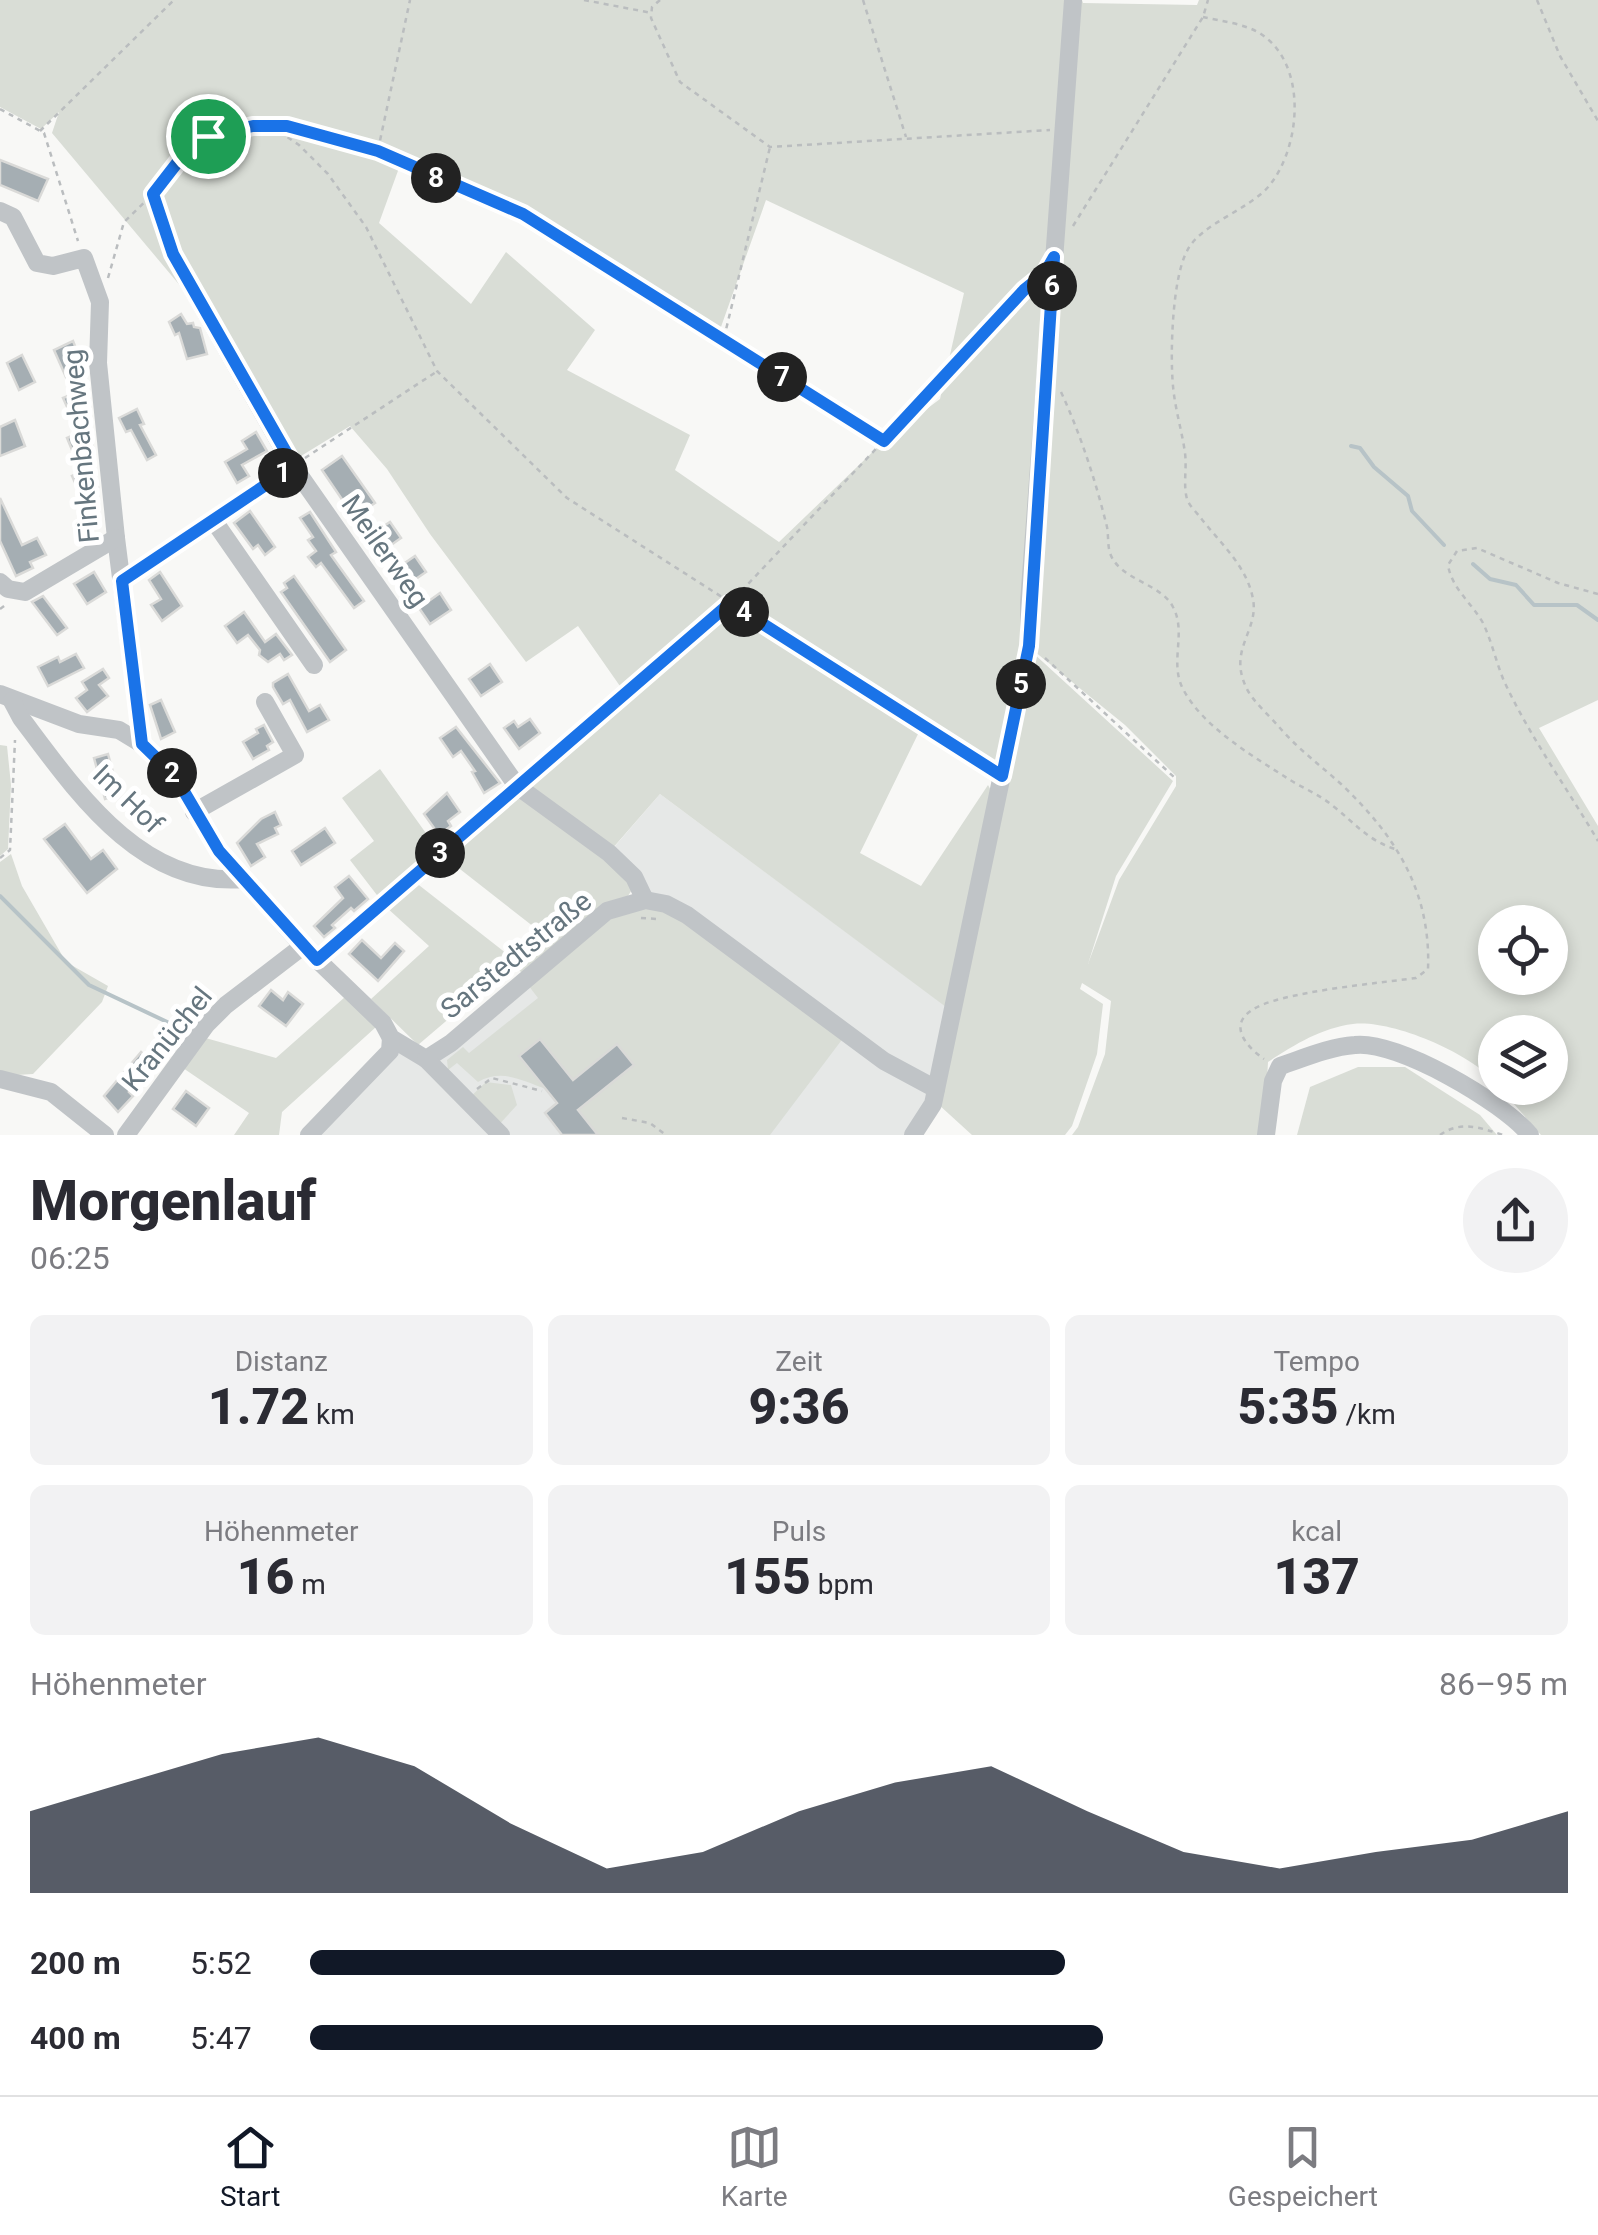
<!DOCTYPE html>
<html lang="de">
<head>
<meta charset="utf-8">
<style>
  body { margin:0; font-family:Roboto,sans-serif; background:#f2f2f3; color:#2b2b33; height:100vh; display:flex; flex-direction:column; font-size:38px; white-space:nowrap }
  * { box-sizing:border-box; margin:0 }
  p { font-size:32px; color:#7c7c81 }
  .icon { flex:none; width:55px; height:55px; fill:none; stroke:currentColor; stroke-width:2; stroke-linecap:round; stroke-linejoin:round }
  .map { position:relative; height:1135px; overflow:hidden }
  .panel { display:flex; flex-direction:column; background:#fff; flex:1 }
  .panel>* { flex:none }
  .buttons { position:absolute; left:1478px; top:905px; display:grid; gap:20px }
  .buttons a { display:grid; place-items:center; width:90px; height:90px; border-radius:50%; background:#fff; box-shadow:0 5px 15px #0003; font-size:50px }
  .pin { position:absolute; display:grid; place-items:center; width:85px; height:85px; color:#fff; margin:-42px; border:5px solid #fff; border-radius:50%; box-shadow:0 2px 10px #0007 }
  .km { position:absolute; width:50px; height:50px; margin:-25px; border-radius:50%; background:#222; color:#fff; font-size:28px; line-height:50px; text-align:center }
  .round { display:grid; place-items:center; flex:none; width:105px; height:105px; border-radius:52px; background:#f2f2f3 }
  .overview { display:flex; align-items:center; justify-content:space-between; height:170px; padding:0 30px }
  h1 { font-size:55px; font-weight:800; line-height:75px }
  .figures { display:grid; grid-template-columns:repeat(3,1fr); gap:15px; height:170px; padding:10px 30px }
  .figures div { display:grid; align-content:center; border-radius:15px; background:#f2f2f3; text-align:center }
  .figures b { font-size:50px; font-weight:800 }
  .figures small { font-size:28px; font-weight:400 }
  .figures p { font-size:28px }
  .chart { height:280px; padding:20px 30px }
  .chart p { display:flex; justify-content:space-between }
  .chart svg { width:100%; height:180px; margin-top:10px; fill:#111827; opacity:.7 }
  ul { padding:0 30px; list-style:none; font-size:32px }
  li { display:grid; grid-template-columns:160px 120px 1fr; align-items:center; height:75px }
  li i { height:25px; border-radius:12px; background:#111827 }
  .tab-bar { display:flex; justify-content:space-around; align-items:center; height:140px; border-top:2px solid #e1e1e2; background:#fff; font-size:28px; color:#7c7c81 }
  .tab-bar a { display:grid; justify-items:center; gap:5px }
  .tab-bar .current { color:#111827 }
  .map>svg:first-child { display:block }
</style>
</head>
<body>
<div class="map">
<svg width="1598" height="1135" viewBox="0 0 1598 1135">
  <rect width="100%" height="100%" fill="#f8f8f6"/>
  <path fill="#e6e8e7" d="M660,794L951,1010L933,1104L913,1135H309L391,1038L426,1059L645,900L609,853Z"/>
  <g fill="#d9ddd6" fill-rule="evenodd">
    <path d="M0,0H1082L1083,3L1197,5L1199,0H1598V700L1539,728L1598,826V1135H1541L1500,1088H1550V1032H1495V1082C1470,1053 1391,1019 1353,1024C1321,1028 1294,1045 1268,1062L1264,1135H1072L1078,1127L1105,1054L1111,1001L1082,983L1080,989L1103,1004L1097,1054L1072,1126L1065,1135H972L938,1104L1032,652L1173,781L1116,876L1088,964L1119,880L1176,786V776L1125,725L1029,647L1002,776L919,732L860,853L921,886L988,785L993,794L946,1007L660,794L612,849L528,789L529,782L647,679L622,689L578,626L526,662L430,534L387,469L350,426L283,467L182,288L52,133L59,112L41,129L0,107ZM399,168L522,218L716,341L766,200L964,293L940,399L884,441L779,542L675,470L690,435L567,370L595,330L506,252L471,304L379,223ZM1495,922H1550V978H1495Z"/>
    <path d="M0,745L7,746L11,785L8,849L0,856Z"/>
    <path d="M380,769L438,850L380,899L350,860L374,841L342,798Z"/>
    <path d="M522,796L627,876L633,888L628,896L523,974L513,964L418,1045L371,999L429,946L386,907L415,882L511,957L534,927L442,855Z"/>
    <path d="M11,854L22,886L66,962L108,986L102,1002L33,1074L0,1076V862Z"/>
    <path d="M666,904L847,1033L770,1135H598L578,1110L633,1065L617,1044L573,1080L540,1039L520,1056L546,1089C523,1081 502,1068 478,1082L457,1063L448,1070L447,1060L463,1047L469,1053L538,998L525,981L607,911Z"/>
    <path d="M345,997L376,1027L282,1112L279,1135H234L249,1113L183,1068L202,1037L276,1058Z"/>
    <path d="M1358,1067H1405L1480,1115L1497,1135H1297L1310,1087Z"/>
    <path d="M486,1082L511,1085L517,1105L495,1129L466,1101Z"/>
  </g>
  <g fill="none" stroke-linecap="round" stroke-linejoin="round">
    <g stroke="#b7c3c7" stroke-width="4">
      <path d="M1351,446L1360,448L1374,467L1408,496L1412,511L1444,545"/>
      <path d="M1473,564L1490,579L1516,585L1534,605H1577L1598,620"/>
      <path d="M0,896L89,985L182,1029"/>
    </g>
  </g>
  <g fill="#a5aeb3" stroke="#dadad8" stroke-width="2.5">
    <path d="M0,160L48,179L38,201L0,185Z"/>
    <path d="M181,314L187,324L193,323L194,327L200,328L207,354L187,359L179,333L175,335L169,322Z"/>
    <path d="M73,341L83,366L75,369L84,389L73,393L54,350Z"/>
    <path d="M22,355L35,382L19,390L7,363Z"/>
    <path d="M80,391L88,408L83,410L91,428L86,430L94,449L75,457L67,438L79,433L63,398Z"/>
    <path d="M137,409L144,424L140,425L156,455L147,460L131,430L126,432L119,418Z"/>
    <path d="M15,420L25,446L0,456V427Z"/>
    <path d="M256,432L267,451L242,465L249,476L237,483L225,462L247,449L242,441Z"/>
    <path d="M342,456L375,503L354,517L322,470Z"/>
    <path d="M90,468L98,487L92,492L99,507L88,512L72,476Z"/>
    <path d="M0,498L22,545L37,538L46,555L30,562L33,568L16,576L0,541Z"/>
    <path d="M250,511L275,547L265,555L258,545L253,549L234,523Z"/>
    <path d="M310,512L336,552L331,555L364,601L354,608L321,563L316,567L308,557L316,551L308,540L313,537L300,518Z"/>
    <path d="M390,522L401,538L381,552L369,536Z"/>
    <path d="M415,556L426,572L404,587L393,571Z"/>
    <path d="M94,572L106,592L87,604L74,584Z"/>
    <path d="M160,572L182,606L162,621L151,605L161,599L149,580Z"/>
    <path d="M294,576L346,650L330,662L281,592L287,588L284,583Z"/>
    <path d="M440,593L451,610L430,624L419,608Z"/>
    <path d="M43,596L67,628L57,635L32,602Z"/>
    <path d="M244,612L265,642L276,634L292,655L284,660L280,654L268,662L259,655L260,650L248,635L237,643L225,626Z"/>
    <path d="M76,654L84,668L48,686L38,667L58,657L60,662Z"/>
    <path d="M490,664L502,682L481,696L469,679Z"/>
    <path d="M103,669L109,678L99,685L108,696L87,712L76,698L87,690L82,682Z"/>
    <path d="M288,674L309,711L320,705L329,720L307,732L290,700L283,704L273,687V683Z"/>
    <path d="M161,700L175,732L161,739L150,705Z"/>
    <path d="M530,719L540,733L519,749L504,728L514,721L518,727Z"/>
    <path d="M264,725L273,742L267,746L269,750L253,759L243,742L258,733L256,729Z"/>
    <path d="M456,727L500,783L484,793L472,772L475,771L461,751L453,757L440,738Z"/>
    <path d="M108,754L119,795L105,799L94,758Z"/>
    <path d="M447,793L460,812L448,821L451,826L439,835L424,814Z"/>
    <path d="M275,812L281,825L275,828L278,834L257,844L265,857L251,866L237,843L261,819Z"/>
    <path d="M65,824L91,859L103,850L117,869L87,893L44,839Z"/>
    <path d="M325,828L335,843L301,865L292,851Z"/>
    <path d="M349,876L368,899L354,911L351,908L332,925L335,928L324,937L314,926L343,898L335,887Z"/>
    <path d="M362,940L381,958L395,943L404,951L378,981L349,954Z"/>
    <path d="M271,990L283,1000L288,992L303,1004L286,1026L259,1006Z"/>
    <path d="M540,1039L573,1080L617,1044L634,1065L578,1110L598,1135H562L545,1113L557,1103L519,1056Z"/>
    <path d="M141,1052L155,1066L129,1092L133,1096L118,1112L104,1096Z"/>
    <path d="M186,1091L209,1108L196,1126L173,1109Z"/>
  </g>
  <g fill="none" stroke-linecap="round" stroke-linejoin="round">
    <g stroke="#babdbf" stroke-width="2.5" stroke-dasharray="5 5" stroke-linecap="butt">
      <path d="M584,0L652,13"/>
      <path d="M660,0L652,7L651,18L680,82L770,147L1050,130"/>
      <path d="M863,0L906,137"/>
      <path d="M1537,0L1560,56L1598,121"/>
      <path d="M1203,17C1221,21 1246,24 1261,34C1308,65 1301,147 1269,186C1249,210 1200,224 1187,251C1172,279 1170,355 1173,386C1175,409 1182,431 1185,453C1187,468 1183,485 1187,499C1189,505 1196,512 1200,517C1220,543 1247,566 1253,599C1259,631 1228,649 1246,687C1252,701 1269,715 1280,728C1298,749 1320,765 1341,784C1396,836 1431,892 1428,969L1416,978C1380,983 1278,992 1252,1010C1227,1026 1248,1048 1264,1059"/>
      <path d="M0,109L44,133L78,241"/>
      <path d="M271,126L299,145L328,174L366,227L437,371L567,498L988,767"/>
      <path d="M40,131L174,0"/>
      <path d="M378,150L410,0"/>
      <path d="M153,194L168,239"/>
      <path d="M1073,226L1203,17L1208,0"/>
      <path d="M108,278L124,222L153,194L184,154L208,136L253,126H287L377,151L523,214L883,440"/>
      <path d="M724,338L770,147"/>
      <path d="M1061,392C1080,433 1095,479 1106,523C1109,532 1107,543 1110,553C1119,580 1161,583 1173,607C1187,633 1169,662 1183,689C1203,727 1251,755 1287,778C1302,788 1319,794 1333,806C1355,823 1367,840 1395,849"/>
      <path d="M305,458L436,372"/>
      <path d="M1598,594L1558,583L1477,548L1457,551L1448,565C1452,589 1471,602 1483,623C1492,642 1496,662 1504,681C1530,737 1567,788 1598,841"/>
      <path d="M0,609L7,604"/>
      <path d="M1045,658L1175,778"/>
      <path d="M530,774L605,713L730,603L1035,281"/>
      <path d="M0,858L10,850L15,740"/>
      <path d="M641,918L658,919"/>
      <path d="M477,1089L492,1078L542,1091"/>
      <path d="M622,1118L650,1123L666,1135"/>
      <path d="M1440,1135C1461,1120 1481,1128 1503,1135"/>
    </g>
    <g stroke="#c0c4c7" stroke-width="18">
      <path d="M0,211L13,217L37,263L53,266L84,258L100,302L98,363L116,538L142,744"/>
      <path d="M173,255L293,466"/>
      <path d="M214,521L314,665"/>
      <path d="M122,581L293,466L517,786L609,853L634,877L645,900"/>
      <path d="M0,582L8,589L25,592L116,538"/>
      <path d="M0,694L79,724L119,730L142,744L175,776L219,851L303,946L383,1023L391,1038L426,1059L451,1043L607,911L645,900L666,904L687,915L884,1061L936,1089"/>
      <path d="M12,701L21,718C76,791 141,888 244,879"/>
      <path d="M194,812L295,755L265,702"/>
      <path d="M317,960L517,786"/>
      <path d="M426,1059L501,1135"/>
      <path d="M0,1079L51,1092L105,1135"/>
      <path d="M126,1135L206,1025L226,1005L303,946"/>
      <path d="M309,1135L390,1051L391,1038"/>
      <path d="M913,1135L933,1104L1029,646V603L1073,0"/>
      <path d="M1266,1135L1273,1081L1280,1066C1304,1058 1329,1047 1355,1045C1397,1040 1503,1102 1530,1135"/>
    </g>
  </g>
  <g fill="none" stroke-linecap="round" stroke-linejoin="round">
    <g stroke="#fff" stroke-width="20">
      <path id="route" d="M253,126H287L378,151L523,214L884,441L1024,290L1045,273L1054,257L1029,646L1002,776L730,603L317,960L219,851L175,776L142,744L122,581L294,466L173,254L153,194L184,154L208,136Z"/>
    </g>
    <use href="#route" stroke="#1a73e8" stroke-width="12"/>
  </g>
  <g text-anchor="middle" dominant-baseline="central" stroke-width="10" stroke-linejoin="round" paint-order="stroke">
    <g font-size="28" fill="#66767f" stroke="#fff">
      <text transform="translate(81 446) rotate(-95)">Finkenbachweg</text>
      <text transform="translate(385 551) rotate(55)">Meilerweg</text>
      <text transform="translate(128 799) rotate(44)">Im Hof</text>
      <text transform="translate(516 955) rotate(-39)">Sarstedtstraße</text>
      <text transform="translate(167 1039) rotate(-51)">Kranüchel</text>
    </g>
  </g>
</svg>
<div class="buttons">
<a><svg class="icon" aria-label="locate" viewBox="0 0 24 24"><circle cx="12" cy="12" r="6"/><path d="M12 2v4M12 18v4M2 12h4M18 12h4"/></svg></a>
<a><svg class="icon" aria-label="layers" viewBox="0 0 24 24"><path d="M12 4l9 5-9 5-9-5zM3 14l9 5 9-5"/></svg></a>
</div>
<div class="pin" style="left:208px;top:136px;background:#1e9e55"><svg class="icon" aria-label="arrive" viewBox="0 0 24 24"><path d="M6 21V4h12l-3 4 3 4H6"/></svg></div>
<b class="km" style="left:283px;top:473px">1</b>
<b class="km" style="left:172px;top:773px">2</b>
<b class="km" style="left:440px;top:853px">3</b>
<b class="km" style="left:744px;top:612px">4</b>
<b class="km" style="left:1021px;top:684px">5</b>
<b class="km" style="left:1052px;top:286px">6</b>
<b class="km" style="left:782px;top:377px">7</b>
<b class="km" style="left:436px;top:178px">8</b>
</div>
<section class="panel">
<div class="overview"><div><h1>Morgenlauf</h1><p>06:25</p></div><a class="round"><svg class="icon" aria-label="share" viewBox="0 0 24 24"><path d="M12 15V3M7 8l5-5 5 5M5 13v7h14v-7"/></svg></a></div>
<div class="figures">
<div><p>Distanz</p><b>1.72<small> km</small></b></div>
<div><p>Zeit</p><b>9:36</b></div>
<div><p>Tempo</p><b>5:35<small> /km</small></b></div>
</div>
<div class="figures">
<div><p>Höhenmeter</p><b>16<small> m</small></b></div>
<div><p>Puls</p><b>155<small> bpm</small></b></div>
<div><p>kcal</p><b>137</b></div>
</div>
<div class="chart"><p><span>Höhenmeter</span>86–95 m</p>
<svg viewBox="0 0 160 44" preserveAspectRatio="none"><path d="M0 44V24L10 17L20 10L30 6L40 13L50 27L60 38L70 34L80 24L90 17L100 13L110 24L120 34L130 38L140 34L150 31L160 24V44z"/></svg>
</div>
<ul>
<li><b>200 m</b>5:52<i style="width:60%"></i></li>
<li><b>400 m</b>5:47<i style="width:63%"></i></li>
</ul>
</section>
<nav class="tab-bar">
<a class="current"><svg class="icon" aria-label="home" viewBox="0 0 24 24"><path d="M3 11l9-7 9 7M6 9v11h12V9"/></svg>Start</a>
<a><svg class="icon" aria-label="map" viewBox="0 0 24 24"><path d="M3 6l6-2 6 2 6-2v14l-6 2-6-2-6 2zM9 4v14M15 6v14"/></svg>Karte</a>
<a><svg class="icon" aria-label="saved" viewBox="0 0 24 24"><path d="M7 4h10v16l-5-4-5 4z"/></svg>Gespeichert</a>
</nav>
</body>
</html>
